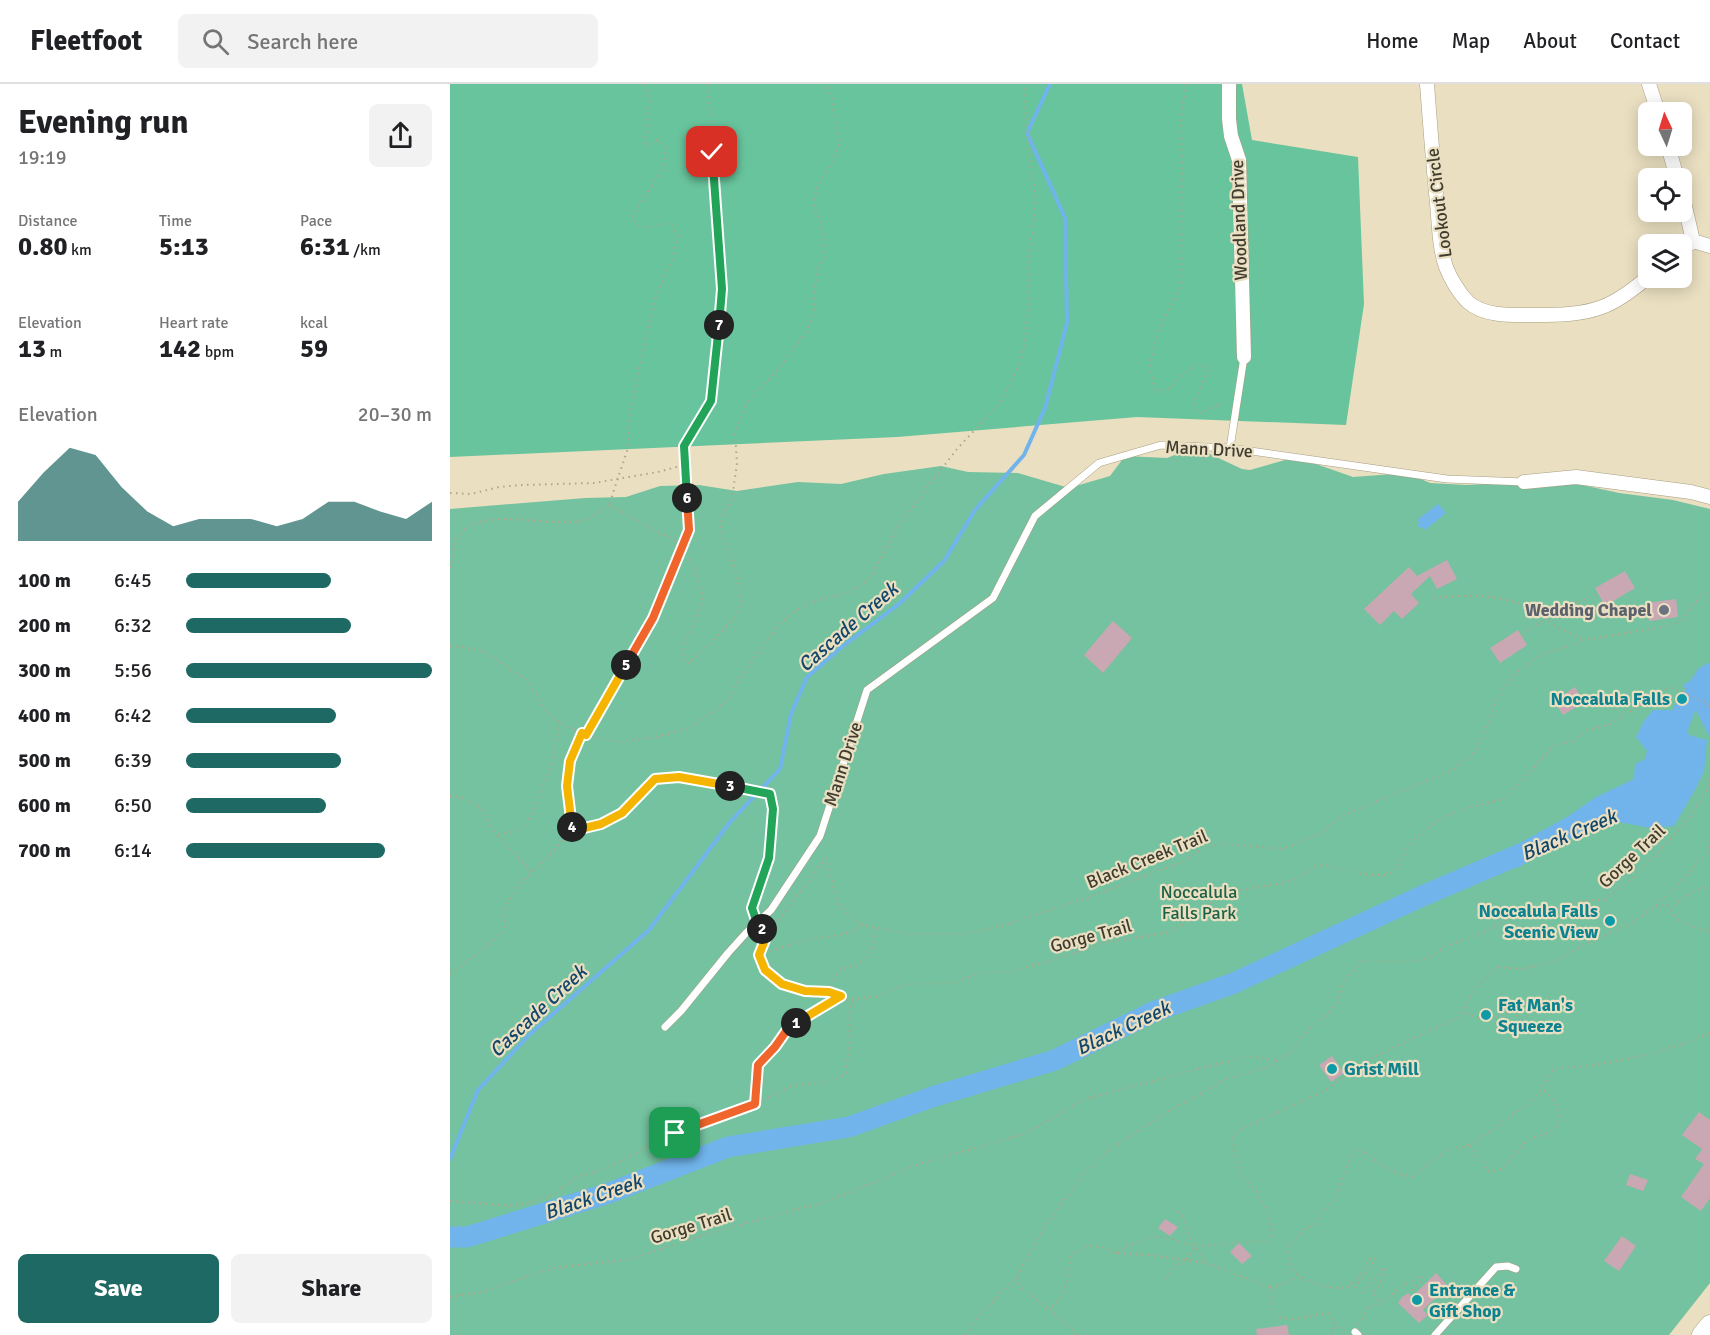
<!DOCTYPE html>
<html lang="en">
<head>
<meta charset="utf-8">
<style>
  body { margin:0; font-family:Signika,sans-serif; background:#f2f2f2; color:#202124; height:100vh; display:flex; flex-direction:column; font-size:22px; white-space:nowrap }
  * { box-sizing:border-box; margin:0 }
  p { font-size:20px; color:#757577 }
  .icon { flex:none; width:33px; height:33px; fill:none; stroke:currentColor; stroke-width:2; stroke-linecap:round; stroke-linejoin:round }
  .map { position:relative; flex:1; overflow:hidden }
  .sheet { display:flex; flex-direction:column; background:#fff; width:450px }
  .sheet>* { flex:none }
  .needle { width:39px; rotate:356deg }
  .tools { position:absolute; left:1188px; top:18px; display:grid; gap:12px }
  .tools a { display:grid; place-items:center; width:54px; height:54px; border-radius:9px; background:#fff; box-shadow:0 3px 15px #0003; font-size:30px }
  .pin { position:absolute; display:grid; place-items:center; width:51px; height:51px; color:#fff; margin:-26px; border-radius:12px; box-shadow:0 3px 9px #0006 }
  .km { position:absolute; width:30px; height:30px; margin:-15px; border-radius:50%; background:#222; color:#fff; font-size:16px; line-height:30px; text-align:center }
  .round { display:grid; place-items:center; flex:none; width:63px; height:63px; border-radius:9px; background:#f2f2f2 }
  .head { display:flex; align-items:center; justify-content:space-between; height:102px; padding:0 18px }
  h1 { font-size:33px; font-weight:700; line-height:45px }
  .figures { display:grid; grid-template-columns:repeat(3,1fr); gap:9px; height:102px; padding:6px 18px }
  .figures div { display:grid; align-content:center }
  .figures b { font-size:26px; font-weight:700 }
  .figures small { font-size:16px; font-weight:400 }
  .figures p { font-size:16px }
  .chart { height:168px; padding:12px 18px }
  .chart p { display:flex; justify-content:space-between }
  .chart svg { width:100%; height:108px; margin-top:6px; fill:#1e6963; opacity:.7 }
  .button { display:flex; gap:12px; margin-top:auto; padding:12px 18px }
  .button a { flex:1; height:69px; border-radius:9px; background:#1e6963; color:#fff; font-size:24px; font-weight:700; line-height:69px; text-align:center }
  .button a+a { background:#f2f2f2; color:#202124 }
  ul { padding:0 18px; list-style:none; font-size:20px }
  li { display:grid; grid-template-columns:96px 72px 1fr; align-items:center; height:45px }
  li i { height:15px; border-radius:8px; background:#1e6963 }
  header { display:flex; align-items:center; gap:36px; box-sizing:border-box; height:84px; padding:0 30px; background:#fff; border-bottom:2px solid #e0e0e0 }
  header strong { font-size:28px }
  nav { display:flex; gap:33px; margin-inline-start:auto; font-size:21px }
  .search { width:420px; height:54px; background:#f2f2f2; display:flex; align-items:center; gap:15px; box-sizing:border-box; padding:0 21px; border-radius:9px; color:#757577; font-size:22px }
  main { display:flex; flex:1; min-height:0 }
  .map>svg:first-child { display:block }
</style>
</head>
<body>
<header>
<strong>Fleetfoot</strong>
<div class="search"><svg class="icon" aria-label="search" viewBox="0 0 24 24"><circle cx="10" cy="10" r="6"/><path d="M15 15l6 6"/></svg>Search here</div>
<nav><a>Home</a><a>Map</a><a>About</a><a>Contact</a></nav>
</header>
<main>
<section class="sheet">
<div class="head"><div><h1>Evening run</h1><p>19:19</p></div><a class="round"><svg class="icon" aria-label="share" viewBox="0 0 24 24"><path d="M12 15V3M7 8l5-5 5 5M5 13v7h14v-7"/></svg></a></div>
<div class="figures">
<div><p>Distance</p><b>0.80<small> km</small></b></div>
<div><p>Time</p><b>5:13</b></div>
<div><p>Pace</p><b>6:31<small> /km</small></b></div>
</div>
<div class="figures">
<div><p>Elevation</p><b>13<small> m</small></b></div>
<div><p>Heart rate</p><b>142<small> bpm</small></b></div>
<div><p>kcal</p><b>59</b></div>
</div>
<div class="chart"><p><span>Elevation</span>20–30 m</p>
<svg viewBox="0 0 160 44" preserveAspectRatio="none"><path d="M0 44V28L10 16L20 6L30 9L40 22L50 32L60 38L70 35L80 35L90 35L100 38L110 35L120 28L130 28L140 32L150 35L160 28V44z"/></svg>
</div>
<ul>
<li><b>100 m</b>6:45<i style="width:59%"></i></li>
<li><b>200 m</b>6:32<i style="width:67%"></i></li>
<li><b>300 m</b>5:56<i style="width:100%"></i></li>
<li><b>400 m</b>6:42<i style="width:61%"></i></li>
<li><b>500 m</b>6:39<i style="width:63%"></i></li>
<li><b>600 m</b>6:50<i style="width:57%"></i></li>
<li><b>700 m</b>6:14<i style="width:81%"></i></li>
</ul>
<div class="button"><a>Save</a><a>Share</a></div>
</section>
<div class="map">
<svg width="1260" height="1251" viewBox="0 0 1260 1251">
  <rect width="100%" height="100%" fill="#eadfc1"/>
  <path fill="#74c29f" d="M745,363L792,385L800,386L846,373L903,393L957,389L980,399L1016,401L1074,398L1075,405L1105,395L1169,409L1223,416L1260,425V1199L1219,1251H0V425L135,414L176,413L210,402L249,401L287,407L348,398L391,400L434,390L491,382L518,388L568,389L619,404L660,392L675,372L717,374Z"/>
  <path fill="#68c49c" d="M0,0H792L802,56L908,73L914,220L896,341L687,333L447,353L0,373Z"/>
  <g fill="#70b4eb">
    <path d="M988,420L996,429L975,446L972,443L970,444L967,441L970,439L967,436Z"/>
    <path d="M1260,578V651L1259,652L1233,601L1240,597L1249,584Z"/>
    <path d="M1203,626H1223L1233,636L1239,651L1257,656L1254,687L1246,704L1224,742L1201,744L1169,738L1147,744L1110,759L1069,783L1044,786L1057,766L1117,733L1146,713L1184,695L1185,680L1195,675L1197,667L1186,653L1194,637Z"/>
  </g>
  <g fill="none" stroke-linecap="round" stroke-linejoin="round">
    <path stroke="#70b4eb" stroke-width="4" d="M0,1075L28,1006L79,951L199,846L280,738L330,685L341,630L357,593L393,562L449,520L494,477L525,426L574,371L595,324L617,239L615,134L577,49L600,0"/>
    <g stroke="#70b4eb" stroke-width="21">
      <path d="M1221,661L1236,621L1260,596"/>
      <path d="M0,1153H17L159,1109L278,1063L399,1043L482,1013L605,976L703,928L784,899L970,813L1073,769"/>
    </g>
  </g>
  <g fill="#caa8b3">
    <path d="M997,476L1007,495L987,505L980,492L961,510L969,519L952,535L944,527L930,541L914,525L959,483L967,492Z"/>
    <path d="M1175,487L1185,504L1155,522L1145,504Z"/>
    <path d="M1226,515L1228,533L1199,537L1197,519Z"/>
    <path d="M663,537L682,554L653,589L634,571Z"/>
    <path d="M1068,546L1077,561L1050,579L1040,564Z"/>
    <path d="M1125,603L1134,618L1113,631L1104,617Z"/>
    <path d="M882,972L894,989L881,998L869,981Z"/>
    <path d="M1249,1028L1260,1036V1114L1251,1127L1231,1113L1254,1080L1245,1075L1252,1065L1232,1051Z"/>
    <path d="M1180,1090L1198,1096L1193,1107L1176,1101Z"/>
    <path d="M715,1135L728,1143L720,1152L708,1144Z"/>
    <path d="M1172,1152L1186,1162L1169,1187L1154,1177Z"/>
    <path d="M789,1159L802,1172L792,1180L780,1168Z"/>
    <path d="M986,1189L998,1202L973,1226L978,1231L969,1239L948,1219L952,1213L958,1209L962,1213Z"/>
    <path d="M837,1241L839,1251H807L806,1245Z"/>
  </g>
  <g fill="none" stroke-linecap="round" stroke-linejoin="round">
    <g stroke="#a89e81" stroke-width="8">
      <g id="service">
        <path d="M780,364L794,273"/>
        <path d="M215,943L231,927L278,869L296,849L321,826L370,752L417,606L543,514L585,432L649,379L711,361L780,364L997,395L1074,398"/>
        <path d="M905,1248L908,1251"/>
        <path d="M985,1251L1046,1183L1058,1182L1066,1185"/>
      </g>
    </g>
    <g stroke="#a89e81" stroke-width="15">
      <g id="minor">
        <path d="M779,0V35L781,52L789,76L794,273"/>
        <path d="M977,0C980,40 983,80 987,119C989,140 989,163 996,183C1000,194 1009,209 1018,218C1035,233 1063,231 1084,231C1107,231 1131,231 1152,223C1169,217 1185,204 1198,193"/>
        <path d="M1199,0L1208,28"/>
        <path d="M1218,62L1227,94"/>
        <path d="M1232,109L1243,157L1260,162"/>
        <path d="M1232,166L1243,157"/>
        <path d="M1074,398L1126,393L1241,408L1260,413"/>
      </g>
    </g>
    <g stroke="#a89e81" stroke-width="21">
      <path id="secondary" d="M1252,1251L1260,1241"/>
    </g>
    <g stroke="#aea58d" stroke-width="2" stroke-dasharray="1.5 4.5" stroke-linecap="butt">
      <path d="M194,0L200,18L194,63L207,56L216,63L212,86L182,133L187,142L197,143L220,139L228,152L222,175L206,212L194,259L179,336L178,364L159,421L191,438L206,448L223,454L245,485L252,508V520L234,561L232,575L239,580L285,534L292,518L284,481L270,446L273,429L282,415L287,379L285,349L289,335L296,320L305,308L326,288L358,246L365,223V202L368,186L374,173V157L370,137L364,124L366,105L386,71L390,54L385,36L382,15L375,0"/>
      <path d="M736,0L730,38L732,74L730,204L708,246L700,281L705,309L721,304L732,291L745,281L759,283C754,297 746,309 743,323L750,329L770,320H778"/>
      <path d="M0,409L21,410L49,403L71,401L144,399L208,388L234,381"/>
      <path d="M0,484L3,477C0,426 57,435 89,437C101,438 114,438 126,438L139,434L159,421"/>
      <path d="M984,514C1011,511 1038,510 1064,518C1081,523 1094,535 1109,544C1118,548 1127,552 1135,556"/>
      <path d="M1071,551L1109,525L1148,510"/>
      <path d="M0,562L14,563L36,569L75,595L89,614L97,629L112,640L136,651L203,534L239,446L234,362L261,317L272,205L258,0"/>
      <path d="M135,652L170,658L207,653L242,643L280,614L292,591L330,539L353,522L381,512L400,508L419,495L450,439L507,365L549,320L563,296L574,265L579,214L578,176L584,134L585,106L579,69L575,21V0"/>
      <path d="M0,712L11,713L32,724L44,748L82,788"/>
      <path d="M122,747L117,702L120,677L132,649"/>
      <path d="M48,752L74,743L86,722L101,682L110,638"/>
      <path d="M1217,821L1229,837L1260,848"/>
      <path d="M1205,822L1224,821L1246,806L1260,803"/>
      <path d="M313,847L317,851L376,774L388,819L408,840L457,850H513L548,843L634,815L732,778L754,764L772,760L833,765L869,750L895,730L1003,686L1026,666L1038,641L1046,615L1066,589L1091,571L1135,556L1213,543L1231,538L1242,521L1260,505"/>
      <path d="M317,851L309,871L315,886L332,900L355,907L379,908L399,916L429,912L456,900L506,899L523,891L542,888H561L625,869L654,859L720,848L754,828L770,808L786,807L833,799L849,793L865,782L876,781L919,791H936L945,786L962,757L984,739L1008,727L1055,714L1104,662L1123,657L1135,647L1161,640L1202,613L1220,603L1256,618L1260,628"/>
      <path d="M309,871L354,856L392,851L416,841"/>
      <path d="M0,890L31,867L54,846L56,822L67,803L74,795L91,780L122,747L151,740L172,729L205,695L229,693L320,709C328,749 314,787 302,824L304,829"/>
      <path d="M379,908L385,892L392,884L406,882L414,875L425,860V844"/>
      <path d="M1015,923L1017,930C1026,934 1040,936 1049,932C1056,929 1056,927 1064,928L1071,936L1099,913"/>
      <path d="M305,1018L308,981L325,963L339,943L360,932L391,912"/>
      <path d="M1020,1062L1023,1064L1027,1076L1035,1078L1037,1082L1036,1087C1056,1091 1061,1072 1072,1061C1081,1052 1088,1054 1097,1049C1122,1037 1107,1016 1092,1005"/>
      <path d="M0,1117L64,1122L99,1113L125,1094L158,1083L225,1049L298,1023L342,1002L375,998L396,991L400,950L398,930L403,915"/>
      <path d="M728,1127L732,1131L742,1157L756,1179L820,1203C821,1210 821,1220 823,1227C829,1243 865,1230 878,1229L884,1238L895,1249"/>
      <path d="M666,1169C679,1160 704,1149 720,1154C729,1157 737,1162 747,1162C771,1162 794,1155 818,1157L822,1148L818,1130L806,1107L793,1094L784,1068L783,1054L787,1047L874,1007L920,975L982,945L1008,934L1026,904L1046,883L1072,885L1108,876L1129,863L1178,841L1205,823L1233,795L1257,767L1260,760"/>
      <path d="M847,1191C838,1183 839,1171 839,1160L851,1148L866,1140L870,1131L887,1112L902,1068L911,1066C928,1080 940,1088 962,1093L994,1068L1021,1060L1049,1041L1061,1031L1075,1023L1090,1007L1104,984L1141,982L1204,969L1246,955L1260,948"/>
      <path d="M566,1194L571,1203L598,1225"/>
      <path d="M715,1195L729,1178L736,1176L745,1162"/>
      <path d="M820,1204L840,1197L847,1191C865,1201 880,1206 900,1203L922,1173L926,1175L905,1204"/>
      <path d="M913,1209L935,1183L928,1203L922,1209L926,1214L930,1220"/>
      <path d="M0,1213L31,1208L104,1184L180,1175L257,1150L381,1116L469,1080L574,1050L635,1015L797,972L827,976"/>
      <path d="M909,1241L917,1223C922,1222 927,1221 931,1219C945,1209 955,1197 972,1192L973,1197L962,1206"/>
      <path d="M516,1251L528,1232L566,1194L589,1152L609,1122L631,1094L656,1068L720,1026L750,1010L775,995L816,984L841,968L859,946L885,922L897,893L910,877L960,878L979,874L996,862L1029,850L1055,836L1078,829L1104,826L1126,818L1142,816H1154L1187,790L1236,739L1257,706L1260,692"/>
      <path d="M627,1251L599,1225L613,1212L621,1172L637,1161L656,1164L666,1169L700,1171L756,1179"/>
      <path d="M881,1251L884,1238"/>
    </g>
    <use href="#service" stroke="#fff" stroke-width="7"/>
    <use href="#minor" stroke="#fff" stroke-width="14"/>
    <use href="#secondary" stroke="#fff" stroke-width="20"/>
  </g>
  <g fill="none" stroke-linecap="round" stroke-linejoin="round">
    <g stroke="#fff" stroke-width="12">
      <path id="split-1" d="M225,1049L305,1020L308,981L325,963L339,943L346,939"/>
    </g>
    <g stroke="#fff" stroke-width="12">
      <path id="split-2" d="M312,845L317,851L309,871L315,886L332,900L355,907L379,908L391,912L346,939"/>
    </g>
    <g stroke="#fff" stroke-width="12">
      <path id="split-3" d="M280,702L320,710L323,725L319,774L302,824L307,839L312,845"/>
    </g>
    <g stroke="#fff" stroke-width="12">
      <path id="split-4" d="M122,743V747L151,740L172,729L205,695L229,693L280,702"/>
    </g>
    <g stroke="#fff" stroke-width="12">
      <path id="split-5" d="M122,743L117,702L120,677L132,649L136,651L176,581"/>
    </g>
    <g stroke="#fff" stroke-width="12">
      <path id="split-6" d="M176,581L203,534L239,446L237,414"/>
    </g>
    <g stroke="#fff" stroke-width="12">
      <path id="split-7" d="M237,414L234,362L261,317L269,241"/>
    </g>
    <g stroke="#fff" stroke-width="12">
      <path id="split-8" d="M262,68L272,205L269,241"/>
    </g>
    <use href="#split-1" stroke="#f0652b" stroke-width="8"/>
    <use href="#split-2" stroke="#f5b400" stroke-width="8"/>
    <use href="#split-3" stroke="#22a559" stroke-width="8"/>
    <use href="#split-4" stroke="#f5b400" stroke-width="8"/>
    <use href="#split-5" stroke="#f5b400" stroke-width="8"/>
    <use href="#split-6" stroke="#f0652b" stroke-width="8"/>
    <use href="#split-7" stroke="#22a559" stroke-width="8"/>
    <use href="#split-8" stroke="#22a559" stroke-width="8"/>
  </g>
  <circle fill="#6b7280" stroke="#eadfc1" stroke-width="2" cx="1214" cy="526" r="6"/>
  <g fill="#0f9aa8" stroke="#eadfc1" stroke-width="2">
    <circle cx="1232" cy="615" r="6"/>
    <circle cx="1160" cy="837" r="6"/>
    <circle cx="1036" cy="931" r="6"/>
    <circle cx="882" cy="985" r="6"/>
    <circle cx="967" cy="1216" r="6"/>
  </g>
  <g text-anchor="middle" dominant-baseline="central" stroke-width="4.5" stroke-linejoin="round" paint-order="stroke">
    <g font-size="18" fill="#403c30" stroke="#eadfc1">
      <text transform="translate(989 119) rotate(-97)">Lookout Circle</text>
      <text transform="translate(789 136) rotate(-92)">Woodland Drive</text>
      <text transform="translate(759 365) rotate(3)">Mann Drive</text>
      <text transform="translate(393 680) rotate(-72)">Mann Drive</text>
      <text transform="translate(1182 772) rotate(-43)">Gorge Trail</text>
      <text transform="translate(697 775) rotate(-22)">Black Creek Trail</text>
      <text transform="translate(641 852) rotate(-15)">Gorge Trail</text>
      <text transform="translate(241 1142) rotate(-17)">Gorge Trail</text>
    </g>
    <g font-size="18" font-weight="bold" fill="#5b616d" stroke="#eadfc1" text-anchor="end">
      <text x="1202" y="526">Wedding Chapel</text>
    </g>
    <g font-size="18" font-weight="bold" fill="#0d838f" stroke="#eadfc1" text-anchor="start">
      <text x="1220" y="615" text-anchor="end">Noccalula Falls</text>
      <text x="1148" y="827" text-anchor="end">Noccalula Falls<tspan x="1148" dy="21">Scenic View</tspan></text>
      <text x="1048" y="921">Fat Man's<tspan x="1048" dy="21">Squeeze</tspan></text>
      <text x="894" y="985">Grist Mill</text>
      <text x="979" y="1206">Entrance &amp;<tspan x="979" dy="21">Gift Shop</tspan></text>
    </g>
    <g font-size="18" fill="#1c6247" stroke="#eadfc1">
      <text x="749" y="808">Noccalula<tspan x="749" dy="21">Falls Park</tspan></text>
    </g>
    <g font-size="20" font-style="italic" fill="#13466b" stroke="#eadfc1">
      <text transform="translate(398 543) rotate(-41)">Cascade Creek</text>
      <text transform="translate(1119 751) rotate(-23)">Black Creek</text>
      <text transform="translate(88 927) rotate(-43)">Cascade Creek</text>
      <text transform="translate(673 944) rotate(-25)">Black Creek</text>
      <text transform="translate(143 1113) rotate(-19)">Black Creek</text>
    </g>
  </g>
</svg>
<div class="tools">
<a><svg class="needle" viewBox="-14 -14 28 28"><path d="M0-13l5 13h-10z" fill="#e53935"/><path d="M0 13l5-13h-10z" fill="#757577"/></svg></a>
<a><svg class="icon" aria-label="locate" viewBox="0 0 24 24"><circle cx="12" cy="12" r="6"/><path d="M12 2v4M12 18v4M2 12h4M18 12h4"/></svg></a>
<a><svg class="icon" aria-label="layers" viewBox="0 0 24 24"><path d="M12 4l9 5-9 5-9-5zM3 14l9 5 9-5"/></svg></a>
</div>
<div class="pin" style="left:225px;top:1049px;background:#1e9e55"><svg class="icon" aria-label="arrive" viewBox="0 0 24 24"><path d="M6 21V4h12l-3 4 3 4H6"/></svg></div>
<div class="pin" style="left:262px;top:68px;background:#d93025"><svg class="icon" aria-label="check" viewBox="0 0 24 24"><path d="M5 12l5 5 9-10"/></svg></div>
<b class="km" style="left:346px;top:939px">1</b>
<b class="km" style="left:312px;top:845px">2</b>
<b class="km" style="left:280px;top:702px">3</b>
<b class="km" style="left:122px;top:743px">4</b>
<b class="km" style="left:176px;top:581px">5</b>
<b class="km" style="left:237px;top:414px">6</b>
<b class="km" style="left:269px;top:241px">7</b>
</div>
</main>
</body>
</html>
